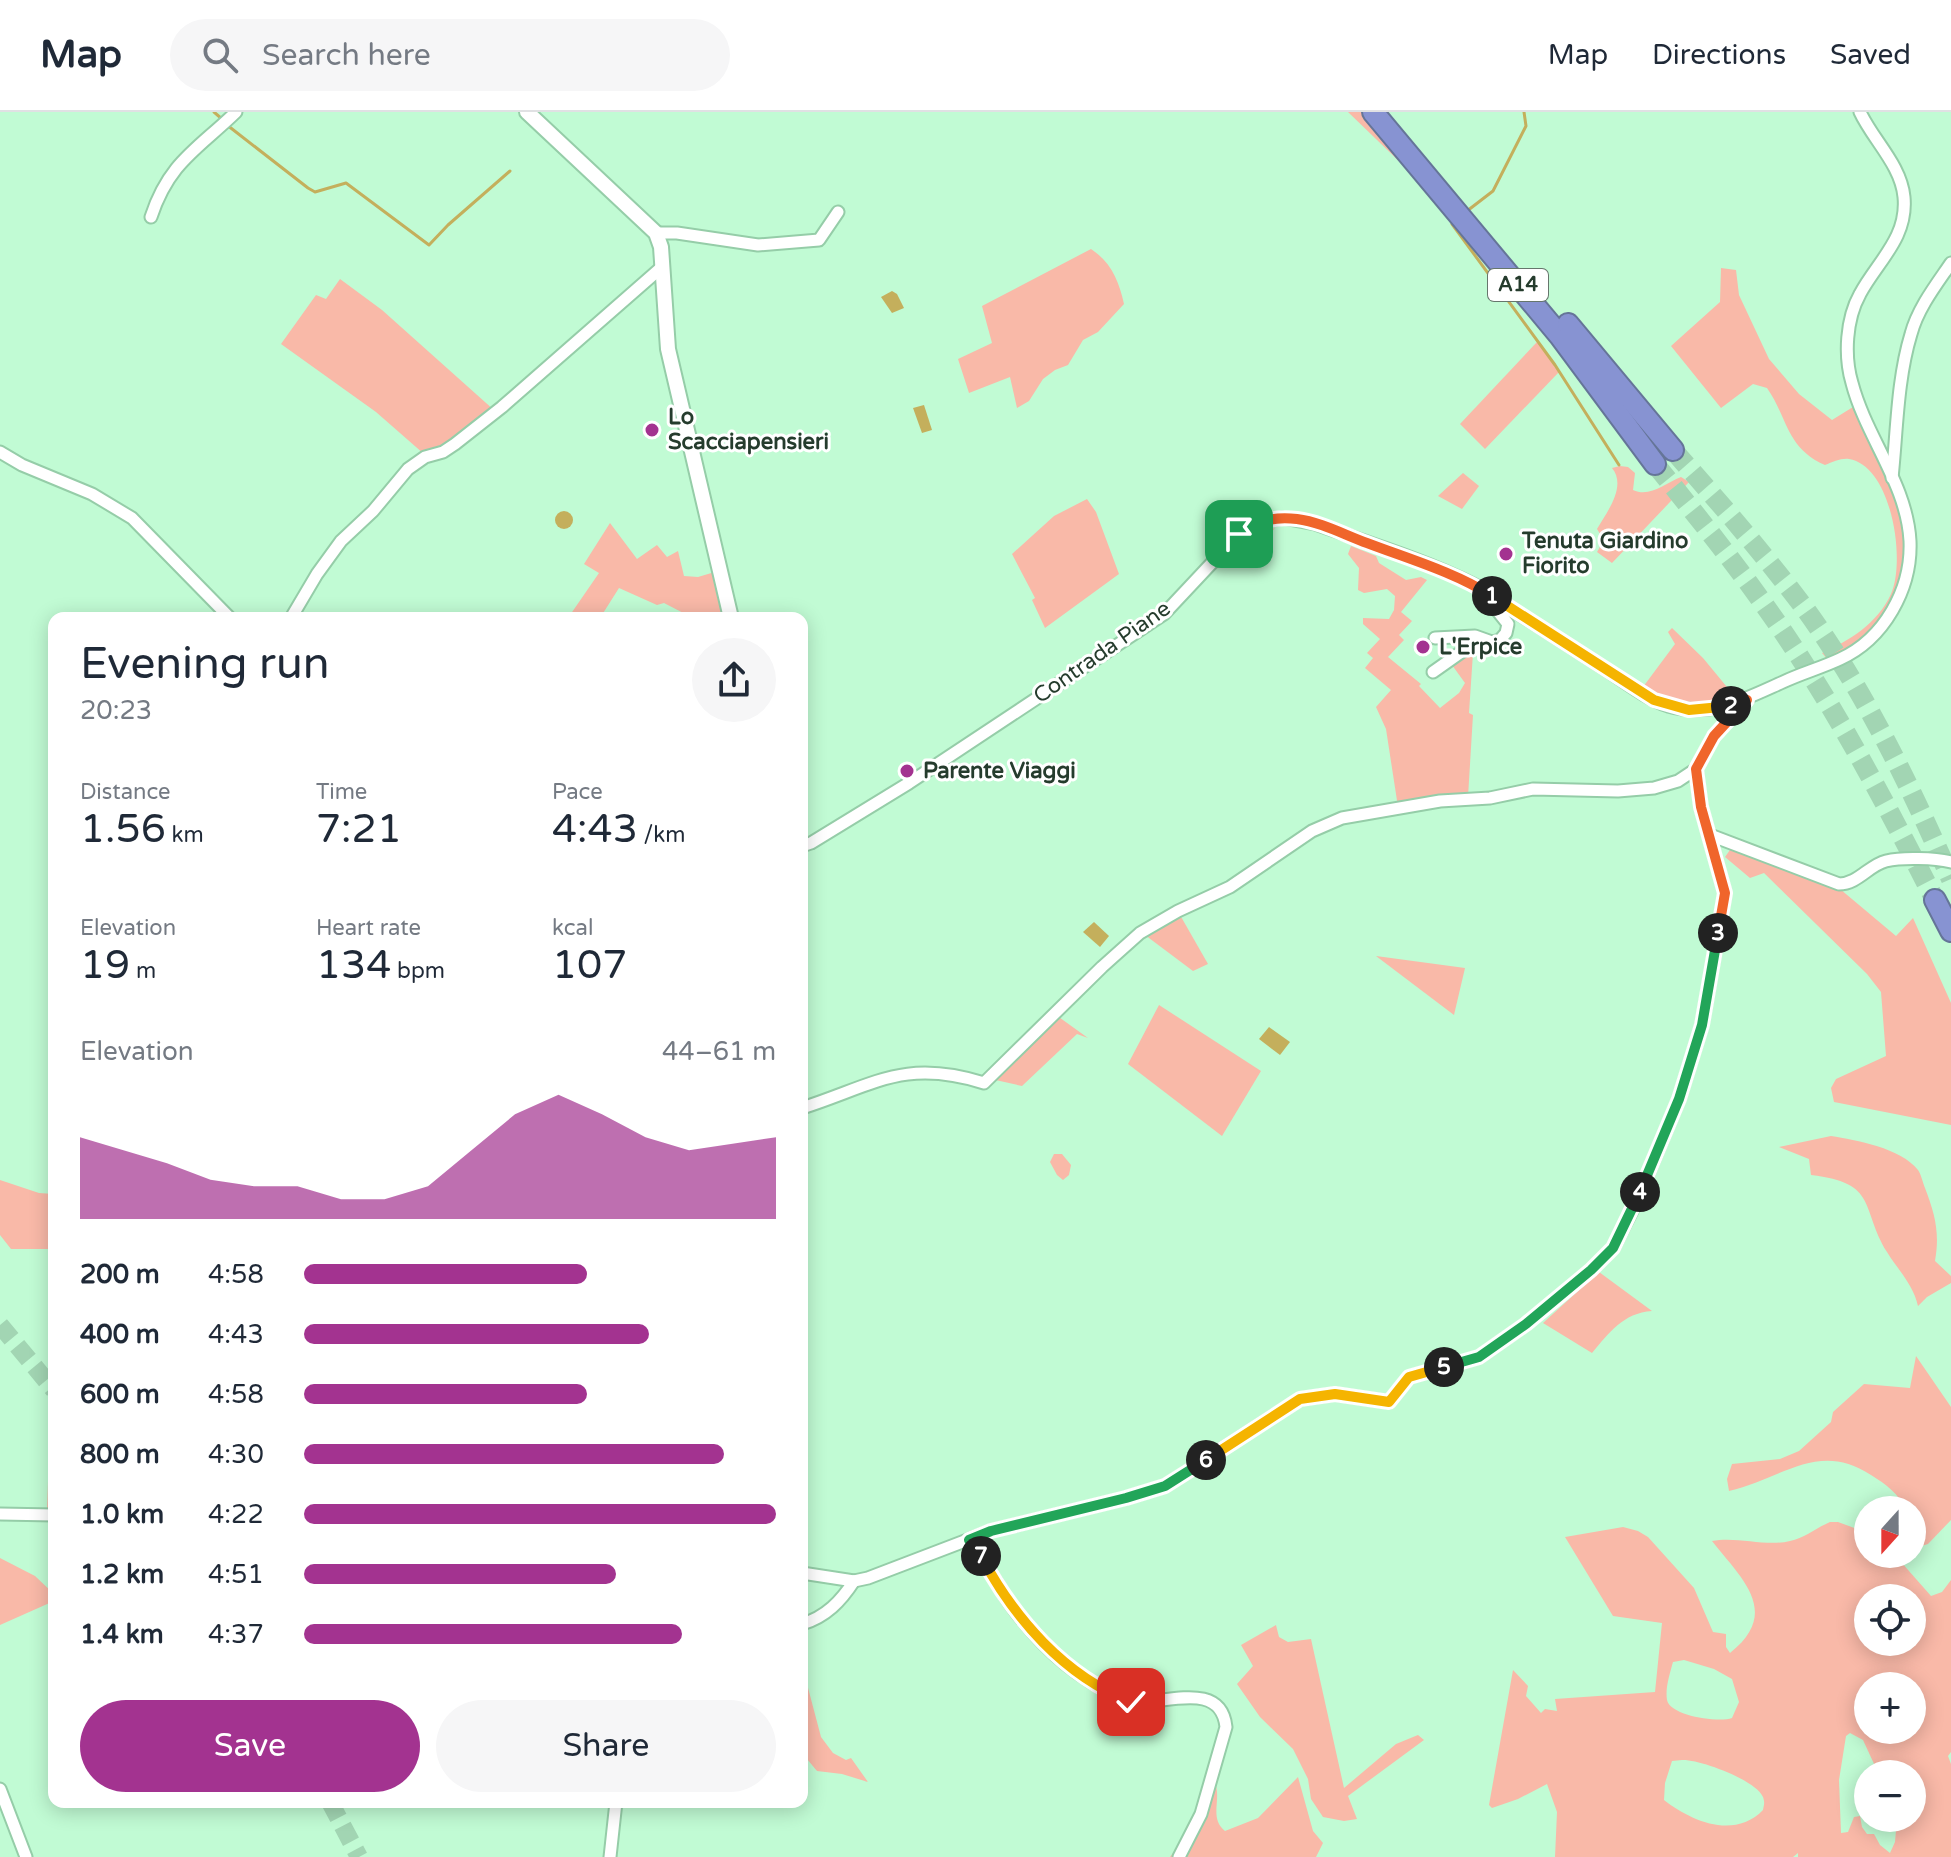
<!DOCTYPE html>
<html lang="en">
<head>
<meta charset="utf-8">
<style>
  body { margin:0; font-family:"Varela Round",sans-serif; background:#f6f6f7; color:#1f2937; height:100vh; display:flex; flex-direction:column; font-size:30px; white-space:nowrap }
  * { box-sizing:border-box; margin:0 }
  p { font-size:26px; color:#747a83 }
  .icon { flex:none; width:44px; height:44px; fill:none; stroke:currentColor; stroke-width:2; stroke-linecap:round; stroke-linejoin:round }
  .map { position:relative; flex:1; overflow:hidden }
  .details { position:absolute; left:48px; top:500px; width:760px; height:1196px; display:flex; flex-direction:column; background:#fff; border-radius:16px; box-shadow:0 4px 20px #0003 }
  .details>* { flex:none }
  .needle { width:52px; rotate:201deg }
  .buttons { position:absolute; left:1854px; top:1384px; display:grid; gap:16px }
  .buttons a { display:grid; place-items:center; width:72px; height:72px; border-radius:50%; background:#fff; box-shadow:0 4px 20px #0003; font-size:40px }
  .pin { position:absolute; display:grid; place-items:center; width:68px; height:68px; color:#fff; margin:-34px; border-radius:16px; box-shadow:0 4px 12px #0006 }
  .km { position:absolute; width:40px; height:40px; margin:-20px; border-radius:50%; background:#222; color:#fff; font-size:22px; line-height:40px; text-align:center }
  .round { display:grid; place-items:center; flex:none; width:84px; height:84px; border-radius:42px; background:#f6f6f7 }
  .summary { display:flex; align-items:center; justify-content:space-between; height:136px; padding:0 32px }
  h1 { font-size:44px; font-weight:600; line-height:60px }
  .stats { display:grid; grid-template-columns:repeat(3,1fr); gap:12px; height:136px; padding:8px 32px }
  .stats div { display:grid; align-content:center }
  .stats b { font-size:40px; font-weight:600 }
  .stats small { font-size:22px; font-weight:400 }
  .stats p { font-size:22px }
  .chart { height:224px; padding:16px 32px }
  .chart p { display:flex; justify-content:space-between }
  .chart svg { width:100%; height:144px; margin-top:8px; fill:#a33390; opacity:.7 }
  .cta { display:flex; gap:16px; margin-top:auto; padding:16px 32px }
  .cta a { flex:1; height:92px; border-radius:48px; background:#a33390; color:#fff; font-size:32px; font-weight:600; line-height:92px; text-align:center }
  .cta a+a { background:#f6f6f7; color:#1f2937 }
  ul { padding:0 32px; list-style:none; font-size:26px }
  li { display:grid; grid-template-columns:128px 96px 1fr; align-items:center; height:60px }
  li i { height:20px; border-radius:10px; background:#a33390 }
  header { display:flex; align-items:center; gap:48px; box-sizing:border-box; height:112px; padding:0 40px; background:#fff; border-bottom:2px solid #e0e1e3 }
  header strong { font-size:38px }
  nav { display:flex; gap:44px; margin-inline-start:auto; font-size:28px }
  .search { width:560px; height:72px; background:#f6f6f7; display:flex; align-items:center; gap:20px; box-sizing:border-box; padding:0 28px; border-radius:44px; color:#747a83; font-size:30px }
  .map>svg:first-child { display:block }
</style>
</head>
<body>
<header>
<strong>Map</strong>
<div class="search"><svg class="icon" aria-label="search" viewBox="0 0 24 24"><circle cx="10" cy="10" r="6"/><path d="M15 15l6 6"/></svg>Search here</div>
<nav><a>Map</a><a>Directions</a><a>Saved</a></nav>
</header>
<div class="map">
<svg width="1951" height="1745" viewBox="0 0 1951 1745">
  <rect width="100%" height="100%" fill="#c1fbd4"/>
  <g fill="#f9b9a8" fill-rule="evenodd">
    <path d="M1348,0H1361L1402,48L1404,54Z"/>
    <path d="M1091,137C1111,150 1119,169 1124,192L1098,220L1083,228L1068,253L1055,258L1043,267L1029,289L1017,296L1010,265L969,281L958,247L992,231L982,194Z"/>
    <path d="M1721,156L1736,158L1739,183L1769,247L1799,282L1832,308L1853,295C1869,328 1900,379 1906,414C1912,454 1892,505 1862,532C1854,539 1839,544 1829,549L1822,541C1849,529 1878,511 1891,482C1906,449 1892,354 1849,347C1841,346 1833,350 1825,353C1786,336 1788,306 1767,276L1753,272L1721,296L1671,234L1720,190Z"/>
    <path d="M340,167L382,198L495,299L447,336L424,342L376,300L281,232L316,183L326,187Z"/>
    <path d="M1537,230L1559,260L1485,337L1460,312Z"/>
    <path d="M1620,354L1628,355L1635,361L1633,378C1650,386 1665,371 1681,365L1689,370L1612,451L1597,440L1604,428L1597,417C1607,400 1627,374 1612,356Z"/>
    <path d="M1463,361L1479,374L1462,397L1438,384Z"/>
    <path d="M1087,387L1096,400L1119,462L1045,516L1032,488L1035,486L1012,442L1054,404Z"/>
    <path d="M610,411L637,447L657,433L667,445L678,439L684,464L698,465L718,459L729,506H693L664,491L657,493L619,476L600,506H568L599,461L584,452Z"/>
    <path d="M1275,416L1240,454L1229,444L1252,424Z"/>
    <path d="M1351,434L1376,444L1379,451L1406,468L1421,465L1427,468L1401,500L1412,509L1399,523L1404,528L1388,545L1421,572L1419,574L1440,596L1459,581L1465,571L1452,553L1473,541L1469,601L1473,603L1468,685L1398,695L1386,617L1376,595L1391,578L1365,556L1373,546L1367,541L1380,527L1363,512V506L1389,507L1394,498L1395,484L1387,477L1364,481L1358,478L1359,456L1348,442Z"/>
    <path d="M1672,516L1703,546L1736,586C1703,597 1673,594 1643,575L1675,532L1668,520Z"/>
    <path d="M1732,735L1840,777L1896,824L1913,806L1951,891V1013L1834,990L1831,976L1836,967L1886,944L1881,880L1867,862L1764,761L1750,766L1725,745Z"/>
    <path d="M1180,803L1208,852L1193,859L1145,823Z"/>
    <path d="M1376,844L1465,856L1454,903Z"/>
    <path d="M1159,893L1261,959L1222,1024L1128,952Z"/>
    <path d="M1056,903L1088,926L1077,922L1022,974L991,967Z"/>
    <path d="M1831,1024C1856,1028 1901,1036 1918,1058C1921,1062 1923,1071 1925,1076C1935,1102 1940,1121 1935,1149L1951,1164V1171L1927,1185L1918,1194C1913,1172 1898,1158 1887,1140C1860,1096 1879,1071 1811,1063L1809,1047L1779,1035Z"/>
    <path d="M1054,1042H1062L1071,1053L1069,1063L1063,1068L1057,1063L1050,1050Z"/>
    <path d="M0,1068L39,1081L54,1082V1137H11L0,1123Z"/>
    <path d="M1599,1160L1652,1199C1623,1201 1609,1221 1592,1241L1543,1211Z"/>
    <path d="M53,1225L54,1399H47Z"/>
    <path d="M1916,1244L1951,1295V1408L1928,1432L1912,1437V1398H1906C1898,1381 1887,1373 1871,1363C1818,1328 1782,1367 1729,1379L1727,1367L1732,1352L1780,1347L1799,1339L1831,1310L1833,1300L1864,1272L1910,1276Z"/>
    <path d="M1830,1410H1838L1868,1421V1442H1894L1931,1484L1942,1480L1951,1468V1640L1948,1644L1951,1652V1745H1798V1741L1793,1745H1555L1557,1700L1547,1672L1518,1687L1492,1696L1489,1693L1513,1558L1528,1574L1526,1584L1541,1601L1545,1597L1557,1599L1555,1587L1655,1580L1662,1511L1613,1504L1565,1425L1623,1415L1638,1419L1648,1425L1694,1476L1713,1520L1726,1522V1535L1730,1541C1782,1500 1741,1466 1712,1429C1737,1424 1766,1435 1790,1429C1805,1426 1816,1416 1830,1410ZM1912,1486V1530H1868V1486ZM1684,1548L1714,1557L1732,1567L1739,1590L1732,1606C1719,1611 1670,1604 1667,1588C1665,1576 1670,1561 1673,1550ZM1912,1574V1618H1868V1574ZM1850,1621L1863,1628L1875,1654L1884,1662H1912V1706H1897L1895,1730L1890,1741L1880,1733L1874,1722H1867L1862,1715L1860,1704L1854,1705L1848,1720L1841,1721L1839,1668L1846,1624ZM1682,1648C1699,1647 1756,1668 1763,1685C1765,1691 1764,1692 1763,1698C1734,1728 1691,1709 1664,1688L1665,1671L1672,1649Z"/>
    <path d="M0,1446L35,1464L54,1482V1489L0,1513Z"/>
    <path d="M1276,1513L1279,1525L1288,1530L1311,1527L1344,1676L1396,1632L1418,1623L1424,1628L1348,1684L1357,1707L1344,1709L1323,1705L1311,1687L1308,1667L1293,1637L1260,1605L1237,1572L1253,1554L1241,1533Z"/>
    <path d="M802,1553L821,1625L833,1641L846,1648L851,1646L868,1670L842,1662L817,1659L802,1641Z"/>
    <path d="M1298,1665L1313,1719L1323,1731L1316,1745H1170L1186,1724L1214,1669C1223,1685 1208,1706 1225,1719L1258,1706Z"/>
  </g>
  <g fill="#c4af5c">
    <path d="M892,179L897,182L904,196L892,201L881,185Z"/>
    <path d="M924,293L932,318L922,321L913,296Z"/>
    <circle cx="564" cy="408" r="9"/>
    <path d="M1094,810L1109,824L1100,835L1083,820Z"/>
    <path d="M1269,915L1290,930L1280,943L1259,927Z"/>
  </g>
  <g fill="none" stroke-linecap="round" stroke-linejoin="round">
    <g stroke="#c4af5c" stroke-width="3">
      <path d="M214,0L222,7"/>
      <path d="M227,13L308,76L315,80L346,71L429,133L448,113L510,59"/>
      <path d="M1467,99L1493,79L1526,14L1524,0"/>
      <path d="M1455,109L1452,112L1555,253L1619,353"/>
    </g>
    <g stroke="#a2d5b3" stroke-width="18" stroke-dasharray="18 9" stroke-linecap="butt">
      <path d="M0,1213L54,1278"/>
      <path d="M330,1690L359,1745"/>
    </g>
    <g stroke="#a2d5b3" stroke-width="20" stroke-dasharray="20 10" stroke-linecap="butt">
      <path d="M1673,338C1719,390 1764,442 1806,498C1866,581 1910,674 1951,767"/>
      <path d="M1655,352C1710,420 1765,488 1811,563C1857,636 1896,712 1935,788"/>
    </g>
    <g stroke="#95cda8" stroke-width="15">
      <g id="minor">
        <path d="M151,105C169,50 198,37 236,0"/>
        <path d="M656,121H677L758,133L819,128L838,100"/>
        <path d="M0,340L22,353L92,382L132,406L230,506"/>
        <path d="M1892,366C1897,319 1897,268 1911,222C1918,196 1936,173 1951,151"/>
        <path d="M291,506L317,462L341,429L373,399L408,357L425,345L443,340L455,332L502,295L662,155"/>
        <path d="M1435,526L1475,524L1489,529"/>
        <path d="M1433,560L1467,536L1500,528L1506,521L1508,512L1488,487"/>
        <path d="M1710,723L1839,772C1858,772 1869,753 1886,749C1902,745 1935,746 1951,750"/>
        <path d="M802,734L811,731L909,671L1164,502L1239,422L1254,411L1283,406L1315,412C1366,430 1425,448 1473,472C1489,480 1504,492 1519,502C1550,521 1580,541 1611,561C1629,573 1647,587 1668,594C1711,606 1745,587 1783,570C1802,561 1821,556 1840,547C1884,527 1912,477 1910,429C1907,372 1866,325 1852,271C1844,244 1846,207 1860,182C1877,150 1908,126 1904,85C1901,53 1873,28 1860,0"/>
        <path d="M802,996C874,973 904,946 984,971L1102,855L1140,821L1178,799L1230,775L1312,719L1342,706L1440,689L1490,686L1533,677L1618,679L1654,676L1678,669L1696,657"/>
        <path d="M0,1402L54,1403"/>
        <path d="M969,1428C988,1452 1000,1481 1020,1505C1045,1537 1078,1566 1115,1583C1120,1586 1126,1589 1132,1590C1163,1593 1221,1567 1226,1615L1201,1702L1179,1745"/>
        <path d="M802,1461L854,1469L868,1466L991,1419L1126,1386L1165,1374L1300,1287L1335,1282L1389,1290L1409,1265L1479,1245L1526,1212L1591,1158L1613,1136L1635,1093L1679,987L1702,913L1725,781L1701,695L1696,657L1714,624L1744,591"/>
        <path d="M802,1512C826,1505 841,1489 854,1469"/>
        <path d="M0,1677L26,1745"/>
        <path d="M610,1745L616,1690"/>
      </g>
    </g>
    <g stroke="#95cda8" stroke-width="18">
      <path id="tertiary" d="M527,0L656,121L661,135L668,237L731,506"/>
    </g>
    <g stroke="#657598" stroke-width="24">
      <g id="motorway">
        <path d="M1373,0L1560,224L1655,352"/>
        <path d="M1568,212L1673,338"/>
        <path d="M1935,788L1951,819"/>
      </g>
    </g>
    <use href="#minor" stroke="#fff" stroke-width="11"/>
    <use href="#tertiary" stroke="#fff" stroke-width="14"/>
    <use href="#motorway" stroke="#8793d2" stroke-width="20"/>
  </g>
  <g fill="none" stroke-linecap="round" stroke-linejoin="round">
    <g stroke="#fff" stroke-width="16">
      <path id="split-1" d="M1239,422C1257,409 1274,404 1297,407C1321,410 1345,423 1367,431C1409,447 1454,460 1492,484"/>
    </g>
    <g stroke="#fff" stroke-width="16">
      <path id="split-2" d="M1492,484L1654,588L1689,598L1731,594"/>
    </g>
    <g stroke="#fff" stroke-width="16">
      <path id="split-3" d="M1718,821L1725,781L1701,695L1696,657L1714,624L1747,588L1731,594"/>
    </g>
    <g stroke="#fff" stroke-width="16">
      <path id="split-4" d="M1640,1080L1679,987L1702,913L1718,821"/>
    </g>
    <g stroke="#fff" stroke-width="16">
      <path id="split-5" d="M1444,1255L1479,1245L1526,1212L1591,1158L1613,1136L1640,1080"/>
    </g>
    <g stroke="#fff" stroke-width="16">
      <path id="split-6" d="M1206,1348L1300,1287L1335,1282L1389,1290L1409,1265L1444,1255"/>
    </g>
    <g stroke="#fff" stroke-width="16">
      <path id="split-7" d="M981,1444L969,1428L991,1419L1126,1386L1165,1374L1206,1348"/>
    </g>
    <g stroke="#fff" stroke-width="16">
      <path id="split-8" d="M981,1444C1014,1506 1064,1564 1131,1590"/>
    </g>
    <use href="#split-1" stroke="#f0652b" stroke-width="10"/>
    <use href="#split-2" stroke="#f5b400" stroke-width="10"/>
    <use href="#split-3" stroke="#f0652b" stroke-width="10"/>
    <use href="#split-4" stroke="#22a559" stroke-width="10"/>
    <use href="#split-5" stroke="#22a559" stroke-width="10"/>
    <use href="#split-6" stroke="#f5b400" stroke-width="10"/>
    <use href="#split-7" stroke="#22a559" stroke-width="10"/>
    <use href="#split-8" stroke="#f5b400" stroke-width="10"/>
  </g>
  <g fill="#a33390" stroke="#fff" stroke-width="3">
    <circle cx="652" cy="318" r="8"/>
    <circle cx="1506" cy="442" r="8"/>
    <circle cx="1423" cy="535" r="8"/>
    <circle cx="907" cy="659" r="8"/>
  </g>
  <g text-anchor="middle" dominant-baseline="central" stroke-width="6" stroke-linejoin="round" paint-order="stroke">
    <rect fill="#fff" stroke="#66766c" stroke-width="2" x="1488" y="157" width="60" height="32" rx="6"/>
    <g font-size="20" font-weight="bold" fill="#253c2d">
      <text x="1518" y="173">A14</text>
    </g>
    <g font-size="22" font-weight="bold" fill="#253c2d" stroke="#fff" text-anchor="start">
      <text x="668" y="305">Lo<tspan x="668" dy="25">Scacciapensieri</tspan></text>
      <text x="1522" y="429">Tenuta Giardino<tspan x="1522" dy="25">Fiorito</tspan></text>
      <text x="1439" y="535">L'Erpice</text>
      <text x="923" y="659">Parente Viaggi</text>
    </g>
    <g font-size="22" fill="#253c2d" stroke="#fff">
      <text transform="translate(1102 540) rotate(-35)">Contrada Piane</text>
    </g>
  </g>
</svg>
<div class="buttons">
<a><svg class="needle" viewBox="-14 -14 28 28"><path d="M0-13l5 13h-10z" fill="#e53935"/><path d="M0 13l5-13h-10z" fill="#747a83"/></svg></a>
<a><svg class="icon" aria-label="locate" viewBox="0 0 24 24"><circle cx="12" cy="12" r="6"/><path d="M12 2v4M12 18v4M2 12h4M18 12h4"/></svg></a>
<a>+</a>
<a>−</a>
</div>
<div class="pin" style="left:1239px;top:422px;background:#1e9e55"><svg class="icon" aria-label="arrive" viewBox="0 0 24 24"><path d="M6 21V4h12l-3 4 3 4H6"/></svg></div>
<div class="pin" style="left:1131px;top:1590px;background:#d93025"><svg class="icon" aria-label="check" viewBox="0 0 24 24"><path d="M5 12l5 5 9-10"/></svg></div>
<b class="km" style="left:1492px;top:484px">1</b>
<b class="km" style="left:1731px;top:594px">2</b>
<b class="km" style="left:1718px;top:821px">3</b>
<b class="km" style="left:1640px;top:1080px">4</b>
<b class="km" style="left:1444px;top:1255px">5</b>
<b class="km" style="left:1206px;top:1348px">6</b>
<b class="km" style="left:981px;top:1444px">7</b>
<section class="details">
<div class="summary"><div><h1>Evening run</h1><p>20:23</p></div><a class="round"><svg class="icon" aria-label="share" viewBox="0 0 24 24"><path d="M12 15V3M7 8l5-5 5 5M5 13v7h14v-7"/></svg></a></div>
<div class="stats">
<div><p>Distance</p><b>1.56<small> km</small></b></div>
<div><p>Time</p><b>7:21</b></div>
<div><p>Pace</p><b>4:43<small> /km</small></b></div>
</div>
<div class="stats">
<div><p>Elevation</p><b>19<small> m</small></b></div>
<div><p>Heart rate</p><b>134<small> bpm</small></b></div>
<div><p>kcal</p><b>107</b></div>
</div>
<div class="chart"><p><span>Elevation</span>44–61 m</p>
<svg viewBox="0 0 160 44" preserveAspectRatio="none"><path d="M0 44V19L10 23L20 27L30 32L40 34L50 34L60 38L70 38L80 34L90 23L100 12L110 6L120 12L130 19L140 23L150 21L160 19V44z"/></svg>
</div>
<ul>
<li><b>200 m</b>4:58<i style="width:60%"></i></li>
<li><b>400 m</b>4:43<i style="width:73%"></i></li>
<li><b>600 m</b>4:58<i style="width:60%"></i></li>
<li><b>800 m</b>4:30<i style="width:89%"></i></li>
<li><b>1.0 km</b>4:22<i style="width:100%"></i></li>
<li><b>1.2 km</b>4:51<i style="width:66%"></i></li>
<li><b>1.4 km</b>4:37<i style="width:80%"></i></li>
</ul>
<div class="cta"><a>Save</a><a>Share</a></div>
</section>
</div>
</body>
</html>
